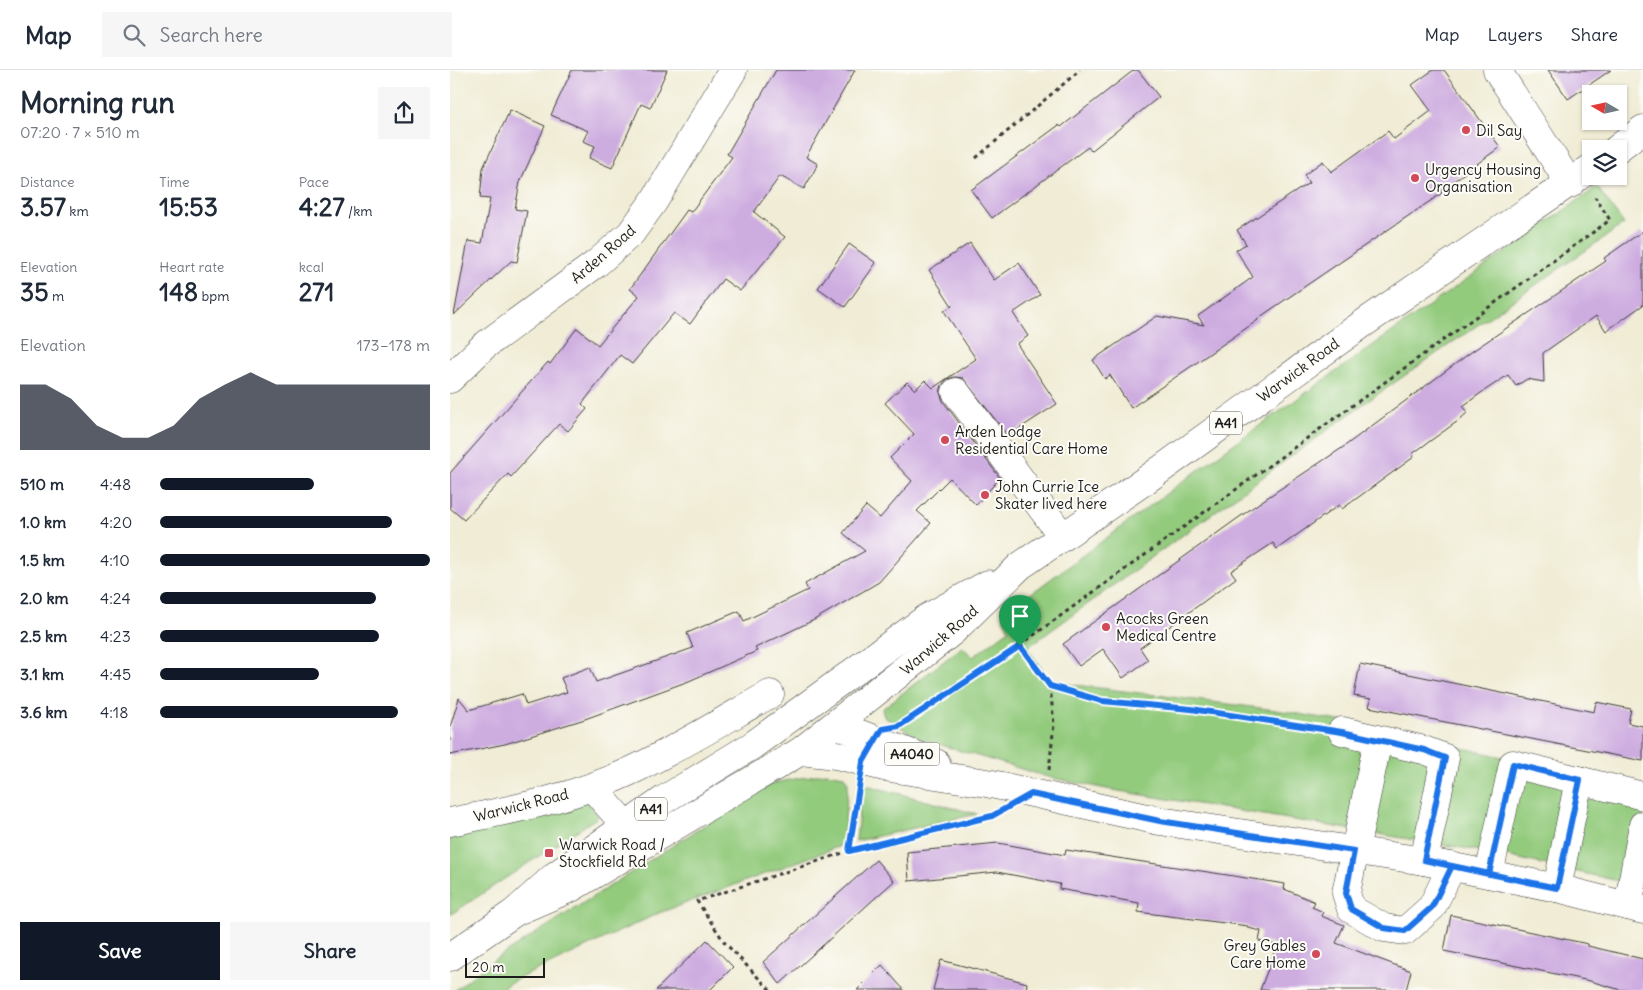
<!DOCTYPE html>
<html lang="en">
<head>
<meta charset="utf-8">
<style>
  body { margin:0; font-family:Delius,sans-serif; background:#f6f6f7; color:#1f2937; height:100vh; display:flex; flex-direction:column; font-size:19px; white-space:nowrap }
  * { box-sizing:border-box; margin:0 }
  p { font-size:16px; color:#747a83 }
  .icon { flex:none; width:28px; height:28px; fill:none; stroke:currentColor; stroke-width:2; stroke-linecap:round; stroke-linejoin:round }
  .map { position:relative; flex:1; overflow:hidden }
  .side { display:flex; flex-direction:column; background:#fff; width:450px }
  .side>* { flex:none }
  .needle { width:32px; rotate:279deg }
  .tools { position:absolute; left:1132px; top:15px; display:grid; gap:10px }
  .tools a { display:grid; place-items:center; width:45px; height:45px; border-radius:0px; background:#fff; box-shadow:0 1px 4px #0004; font-size:25px }
  .scale { position:absolute; left:15px; bottom:12px; width:80px; box-sizing:border-box; padding-left:5px; border:2px solid #1c1c1c; border-top:0; font-size:14px; line-height:18px; white-space:nowrap; color:#1c1c1c; -webkit-text-stroke:4px #fdfcf7; paint-order:stroke }
  .pin { position:absolute; display:grid; place-items:center; width:42px; height:42px; color:#fff; margin:-51px -21px; border-radius:50% 50% 50% 0; rotate:-45deg; box-shadow:0 0 5px #0007 }
  .pin .icon { rotate:45deg }
  .round { display:grid; place-items:center; flex:none; width:52px; height:52px; border-radius:0px; background:#f6f6f7 }
  .head { display:flex; align-items:center; justify-content:space-between; height:85px; padding:0 20px }
  h1 { font-size:28px; font-weight:800; line-height:38px }
  .stats { display:grid; grid-template-columns:repeat(3,1fr); gap:8px; height:85px; padding:5px 20px }
  .stats div { display:grid; align-content:center }
  .stats b { font-size:25px; font-weight:800 }
  .stats small { font-size:14px; font-weight:400 }
  .stats p { font-size:14px }
  .chart { height:140px; padding:10px 20px }
  .chart p { display:flex; justify-content:space-between }
  .chart svg { width:100%; height:90px; margin-top:5px; fill:#111827; opacity:.7 }
  .button { display:flex; gap:10px; margin-top:auto; padding:10px 20px }
  .button a { flex:1; height:58px; border-radius:0px; background:#111827; color:#fff; font-size:20px; font-weight:800; line-height:58px; text-align:center }
  .button a+a { background:#f6f6f7; color:#1f2937 }
  ul { padding:0 20px; list-style:none; font-size:16px }
  li { display:grid; grid-template-columns:80px 60px 1fr; align-items:center; height:38px }
  li i { height:12px; border-radius:6px; background:#111827 }
  header { display:flex; align-items:center; gap:30px; box-sizing:border-box; height:70px; padding:0 25px; background:#fff; border-bottom:1px solid #e0e1e3 }
  header strong { font-size:24px }
  nav { display:flex; gap:28px; margin-inline-start:auto; font-size:18px }
  .search { width:350px; height:45px; background:#f6f6f7; display:flex; align-items:center; gap:12px; box-sizing:border-box; padding:0 18px; border-radius:0px; color:#747a83; font-size:19px }
  main { display:flex; flex:1; min-height:0 }
  .map>svg:first-child { display:block }
</style>
</head>
<body>
<header>
<strong>Map</strong>
<div class="search"><svg class="icon" aria-label="search" viewBox="0 0 24 24"><circle cx="10" cy="10" r="6"/><path d="M15 15l6 6"/></svg>Search here</div>
<nav><a>Map</a><a>Layers</a><a>Share</a></nav>
</header>
<main>
<section class="side">
<div class="head"><div><h1>Morning run</h1><p>07:20 · 7 × 510 m</p></div><a class="round"><svg class="icon" aria-label="share" viewBox="0 0 24 24"><path d="M12 15V3M7 8l5-5 5 5M5 13v7h14v-7"/></svg></a></div>
<div class="stats">
<div><p>Distance</p><b>3.57<small> km</small></b></div>
<div><p>Time</p><b>15:53</b></div>
<div><p>Pace</p><b>4:27<small> /km</small></b></div>
</div>
<div class="stats">
<div><p>Elevation</p><b>35<small> m</small></b></div>
<div><p>Heart rate</p><b>148<small> bpm</small></b></div>
<div><p>kcal</p><b>271</b></div>
</div>
<div class="chart"><p><span>Elevation</span>173–178 m</p>
<svg viewBox="0 0 160 44" preserveAspectRatio="none"><path d="M0 44V12L10 12L20 19L30 32L40 38L50 38L60 32L70 19L80 12L90 6L100 12L110 12L120 12L130 12L140 12L150 12L160 12V44z"/></svg>
</div>
<ul>
<li><b>510 m</b>4:48<i style="width:57%"></i></li>
<li><b>1.0 km</b>4:20<i style="width:86%"></i></li>
<li><b>1.5 km</b>4:10<i style="width:100%"></i></li>
<li><b>2.0 km</b>4:24<i style="width:80%"></i></li>
<li><b>2.5 km</b>4:23<i style="width:81%"></i></li>
<li><b>3.1 km</b>4:45<i style="width:59%"></i></li>
<li><b>3.6 km</b>4:18<i style="width:88%"></i></li>
</ul>
<div class="button"><a>Save</a><a>Share</a></div>
</section>
<div class="map">
<svg width="1193" height="920" viewBox="0 0 1193 920">
  <rect width="100%" height="100%" fill="#fdfcf7"/>
  <filter id="ink" filterUnits="userSpaceOnUse"><feTurbulence type="fractalNoise" baseFrequency=".02" numOctaves="2"/><feDisplacementMap in="SourceGraphic" scale="10" xChannelSelector="R" yChannelSelector="G"/><feConvolveMatrix kernelMatrix="1 2 1 2 8 2 1 2 1" color-interpolation-filters="sRGB"/></filter>
  <filter id="wash" filterUnits="userSpaceOnUse"><feTurbulence type="fractalNoise" baseFrequency=".0096" numOctaves="4" result="noise"/><feDisplacementMap in="SourceGraphic" scale="20" xChannelSelector="R" yChannelSelector="G"/><feGaussianBlur stdDeviation="1.12" result="paint"/><feColorMatrix in="noise" values="0 0 0 0 0 0 0 0 0 0 0 0 0 0 0 0 0 1.4 0 .05"/><feComposite in="paint" operator="in"/></filter>
  <g filter="url(#wash)">
    <rect width="100%" height="100%" fill="#f0ecd5"/>
    <g fill="#93cb7d" stroke="#58744c">
      <path d="M1147,117L1174,154L912,335L577,578L598,607L617,614L826,640L895,652L1193,718V798L1182,814L1043,783L657,719L598,707L471,669L434,647L432,639L512,577L523,587L559,560L552,545L785,373Z"/>
      <path d="M376,703L394,706L398,713L393,775L209,843L61,912L49,920H5L38,894L319,714Z"/>
      <path d="M412,714L527,744L406,771Z"/>
      <path d="M137,729L148,747L0,845V769Z"/>
    </g>
    <g id="blocks">
      <g fill="#cdace0">
        <path d="M122,0H217L200,38L191,34L162,98L139,88L145,76L133,71L138,61L101,45Z"/>
        <path d="M326,0H405L356,87L368,94L354,119L330,106L304,142L335,167L290,221L273,209L240,254L224,243L182,294L170,285L132,334L137,339L118,361L109,354L61,407L58,404L14,450L0,438V403L98,292L100,294L127,258L148,275L189,226L180,219L237,140L241,142L282,87L277,84Z"/>
        <path d="M684,0H688L709,27L641,81L638,77L542,148L521,120L609,55L611,57Z"/>
        <path d="M983,0H994L1050,77L990,121L992,123L807,249L808,250L681,338L660,305L655,309L643,290L707,246L754,255L748,246L803,207L786,180L796,174L787,160L859,113L854,105L873,91L881,102L938,61L944,69L981,41L962,15Z"/>
        <path d="M1098,0H1161L1118,29Z"/>
        <path d="M60,40L95,56L70,112L65,139L77,141L67,192L61,191L4,245L18,171L32,173L40,129L30,128L33,98Z"/>
        <path d="M1193,161V235L1156,261L1146,246L1093,283L1094,312L1077,309L1066,316L1058,305L1031,323L1013,336L1018,342L1008,351L962,384L964,387L892,439L889,435L827,479L823,473L781,501L786,508L690,578L698,590L673,608L653,579L629,596L613,574L809,433L892,378L1024,280L1156,191L1154,188Z"/>
        <path d="M520,173L544,210L569,193L590,225L563,243L578,266L567,274L607,334L558,366L513,308L504,307L497,309L492,315L490,323L493,331L550,408L526,435L500,408L467,441L481,453L429,512L364,550L305,578L307,581L239,611L135,649L55,674L0,685V657L9,628L19,640L72,624L76,635L117,622L111,608L140,597L146,612L243,578L237,563L289,541L294,551L358,520L355,514L415,481L393,463L416,436L430,448L462,411L440,388L464,364L435,333L457,312L465,320L475,310L483,318L526,289L494,241L502,236L479,200Z"/>
        <path d="M399,174L426,193L395,237L368,218Z"/>
        <path d="M910,594L1144,642L1146,632L1181,639L1178,653L1193,656V691L919,637L921,629L904,626Z"/>
        <path d="M548,773L615,785L616,780L835,814L834,819L865,832L862,837L873,842L871,846L894,855L886,873L961,901L956,920H810L827,875L809,871L811,861L798,858V856L688,842L689,833L609,819L610,814L547,802L459,811L457,782Z"/>
        <path d="M426,790L444,811L330,914L313,892Z"/>
        <path d="M1001,845L1138,874V876L1193,889V920H1171L1140,911L994,881Z"/>
        <path d="M257,870L283,897L260,920H206Z"/>
        <path d="M491,890L577,913L576,920H483Z"/>
        <path d="M432,895L454,920H407Z"/>
      </g>
    </g>
  </g>
  <g filter="url(#ink)">
    <use href="#blocks" fill-opacity="0" stroke="#3c3b38" stroke-width="1"/>
    <g fill="none" stroke-linecap="round" stroke-linejoin="round">
      <g stroke="#3c3b38" stroke-width="29">
        <g id="minor">
          <path d="M1047,0L1120,114"/>
          <path d="M0,309L34,276L147,193L181,163L204,131L283,0"/>
          <path d="M506,322L613,467"/>
          <path d="M892,661L974,680L995,688L974,791"/>
          <path d="M928,670L896,823L901,839L934,858L955,861L982,837L1002,796"/>
          <path d="M142,717L177,757"/>
          <path d="M0,752C63,740 128,727 187,698C232,676 276,649 320,624"/>
          <path d="M1039,804L1063,694L1193,726"/>
          <path d="M1107,818L1129,710"/>
          <path d="M1178,836L1193,755"/>
        </g>
      </g>
      <g stroke="#3c3b38" stroke-width="29">
        <g id="major">
          <path d="M387,655L486,693"/>
          <path d="M351,681L386,685L434,697L537,713L710,751L974,791L1107,818L1193,840"/>
        </g>
      </g>
      <g stroke="#3c3b38" stroke-width="29">
        <g id="highway">
          <path d="M1167,79L1193,59"/>
          <path d="M65,842L121,818L351,681L503,561L570,496L696,410L911,255L1141,98"/>
          <path d="M0,887L65,842L106,805L215,729L303,675L477,548L538,514"/>
        </g>
      </g>
      <g stroke="#3c3b38" stroke-width="3" stroke-dasharray="4 4" stroke-linecap="butt">
        <path d="M526,88L630,0"/>
        <path d="M570,575L1160,150L1145,127"/>
        <path d="M456,652L570,575L600,616L652,631L741,639L867,658"/>
        <path d="M599,700L604,654L600,616"/>
        <path d="M399,781L408,719"/>
        <path d="M320,920L275,873L247,831L399,781L542,746L548,743"/>
      </g>
      <use href="#minor" stroke="#fff" stroke-width="28"/>
      <use href="#major" stroke="#fff" stroke-width="28"/>
      <use href="#highway" stroke="#fff" stroke-width="28"/>
    </g>
  </g>
  <g fill="none" stroke-linecap="round" stroke-linejoin="round" filter="url(#ink)">
    <g stroke="#fff" stroke-width="10">
      <path id="route" d="M570,576L449,656L432,659L413,692L399,781L542,746L581,724L710,751L904,781L896,823L901,839L934,858L955,861L982,837L1002,796L1107,818L1130,710L1063,694L1039,804L974,790L995,688L974,680L892,662L741,639L652,631L600,616L570,576"/>
    </g>
    <use href="#route" stroke="#1a73e8" stroke-width="6"/>
  </g>
  <g fill="#d1495b" stroke="#fdfcf7" stroke-width="2">
    <circle cx="1016" cy="60" r="5"/>
    <circle cx="965" cy="108" r="5"/>
    <circle cx="495" cy="370" r="5"/>
    <circle cx="535" cy="425" r="5"/>
    <circle cx="656" cy="557" r="5"/>
    <rect x="94" y="778" width="10" height="10" rx="2.5"/>
    <circle cx="866" cy="884" r="5"/>
  </g>
  <g text-anchor="middle" dominant-baseline="central" stroke-width="4" stroke-linejoin="round" paint-order="stroke">
    <g fill="#fdfcf7" stroke="#605f5e" stroke-width="1">
      <rect x="760" y="341.5" width="32" height="23" rx="4"/>
      <rect x="434.5" y="672.5" width="55" height="23" rx="4"/>
      <rect x="185" y="727.5" width="32" height="23" rx="4"/>
    </g>
    <g font-size="14" font-weight="bold" fill="#1c1c1c">
      <text x="776" y="353">A41</text>
      <text x="462" y="684">A4040</text>
      <text x="201" y="739">A41</text>
    </g>
    <g font-size="15" fill="#1c1c1c" stroke="#fdfcf7" text-anchor="start">
      <text x="1026" y="60">Dil Say</text>
      <text x="975" y="99">Urgency Housing<tspan x="975" dy="17">Organisation</tspan></text>
      <text x="505" y="361">Arden Lodge<tspan x="505" dy="17">Residential Care Home</tspan></text>
      <text x="545" y="416">John Currie Ice<tspan x="545" dy="17">Skater lived here</tspan></text>
      <text x="666" y="548">Acocks Green<tspan x="666" dy="17">Medical Centre</tspan></text>
      <text x="109" y="774">Warwick Road /<tspan x="109" dy="17">Stockfield Rd</tspan></text>
      <text x="856" y="875" text-anchor="end">Grey Gables<tspan x="856" dy="17">Care Home</tspan></text>
    </g>
    <g font-size="15" fill="#1c1c1c" stroke="#fdfcf7">
      <text transform="translate(153 184) rotate(-41)">Arden Road</text>
      <text transform="translate(848 300) rotate(-36)">Warwick Road</text>
      <text transform="translate(489 570) rotate(-41)">Warwick Road</text>
      <text transform="translate(71 735) rotate(-14)">Warwick Road</text>
    </g>
  </g>
</svg>
<div class="tools">
<a><svg class="needle" viewBox="-14 -14 28 28"><path d="M0-13l5 13h-10z" fill="#e53935"/><path d="M0 13l5-13h-10z" fill="#747a83"/></svg></a>
<a><svg class="icon" aria-label="layers" viewBox="0 0 24 24"><path d="M12 4l9 5-9 5-9-5zM3 14l9 5 9-5"/></svg></a>
</div>
<div class="scale">20 m</div>
<div class="pin" style="left:570px;top:576px;background:#1e9e55"><svg class="icon" aria-label="arrive" viewBox="0 0 24 24"><path d="M6 21V4h12l-3 4 3 4H6"/></svg></div>
</div>
</main>
</body>
</html>
